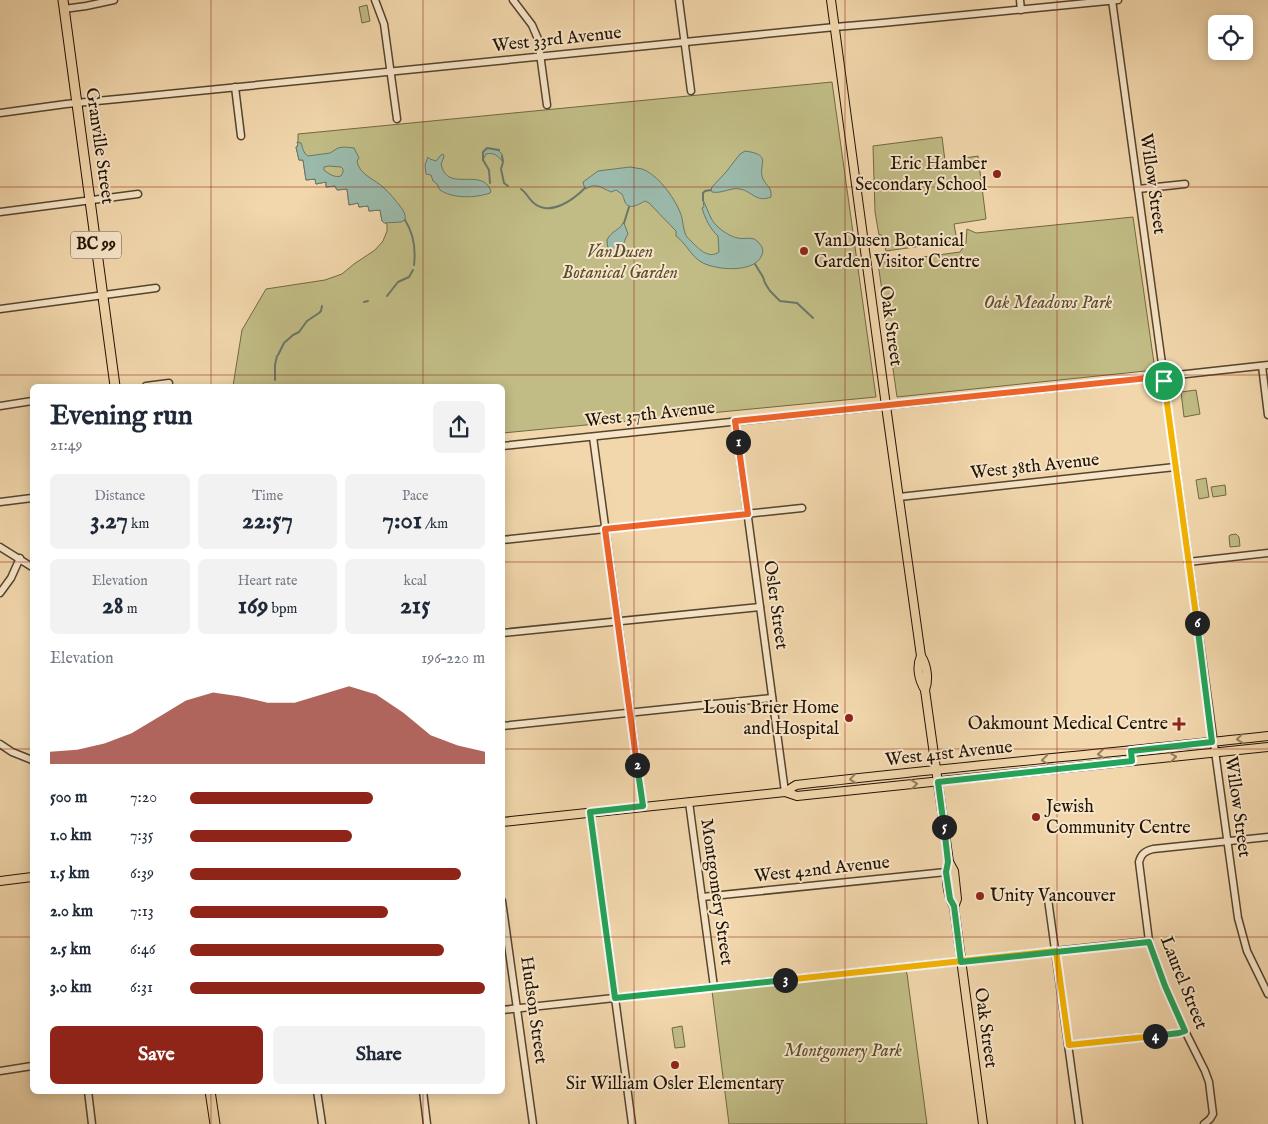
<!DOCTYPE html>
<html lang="en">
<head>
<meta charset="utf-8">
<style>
  body { margin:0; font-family:"IM FELL English",serif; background:#f2f2f3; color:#1f2937; height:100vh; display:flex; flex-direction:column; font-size:19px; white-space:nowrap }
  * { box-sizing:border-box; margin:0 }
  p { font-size:16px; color:#747a83 }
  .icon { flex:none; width:28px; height:28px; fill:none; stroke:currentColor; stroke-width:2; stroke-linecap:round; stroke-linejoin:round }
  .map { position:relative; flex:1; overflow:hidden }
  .sheet { position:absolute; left:30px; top:384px; width:475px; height:710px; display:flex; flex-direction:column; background:#fff; border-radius:8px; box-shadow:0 2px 12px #0003 }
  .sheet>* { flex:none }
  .controls { position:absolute; left:1208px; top:15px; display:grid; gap:10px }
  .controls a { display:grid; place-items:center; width:45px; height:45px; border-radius:8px; background:#fff; box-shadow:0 2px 12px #0003; font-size:25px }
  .pin { position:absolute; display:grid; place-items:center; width:42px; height:42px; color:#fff; margin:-21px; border:2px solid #fff; border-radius:50%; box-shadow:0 1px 5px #0007 }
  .km { position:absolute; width:25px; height:25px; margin:-12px; border-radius:50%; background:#222; color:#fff; font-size:14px; line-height:25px; text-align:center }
  .round { display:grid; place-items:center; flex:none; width:52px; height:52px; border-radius:8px; background:#f2f2f3 }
  .headline { display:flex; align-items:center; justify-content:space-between; height:85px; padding:0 20px }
  h1 { font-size:28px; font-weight:700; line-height:38px }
  .stats { display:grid; grid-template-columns:repeat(3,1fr); gap:8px; height:85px; padding:5px 20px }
  .stats div { display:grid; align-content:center; border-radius:8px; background:#f2f2f3; text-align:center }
  .stats b { font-size:25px; font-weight:700 }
  .stats small { font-size:14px; font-weight:400 }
  .stats p { font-size:14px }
  .chart { height:140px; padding:10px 20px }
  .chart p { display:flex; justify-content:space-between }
  .chart svg { width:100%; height:90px; margin-top:5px; fill:#8f2418; opacity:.7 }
  .cta { display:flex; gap:10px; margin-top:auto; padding:10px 20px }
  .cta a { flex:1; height:58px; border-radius:8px; background:#8f2418; color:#fff; font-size:20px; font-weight:700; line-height:58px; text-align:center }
  .cta a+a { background:#f2f2f3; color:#1f2937 }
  ul { padding:0 20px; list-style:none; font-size:16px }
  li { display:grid; grid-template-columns:80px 60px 1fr; align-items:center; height:38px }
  li i { height:12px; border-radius:6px; background:#8f2418 }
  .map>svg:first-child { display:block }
</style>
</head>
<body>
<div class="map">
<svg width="1268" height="1124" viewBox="0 0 1268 1124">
  <rect width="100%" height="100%" fill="#f2d7ac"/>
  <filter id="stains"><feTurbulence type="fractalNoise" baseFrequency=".004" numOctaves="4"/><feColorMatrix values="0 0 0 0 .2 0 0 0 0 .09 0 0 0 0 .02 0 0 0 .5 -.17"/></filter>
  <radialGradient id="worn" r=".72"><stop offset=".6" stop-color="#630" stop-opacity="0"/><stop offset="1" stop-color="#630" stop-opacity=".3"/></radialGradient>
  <g fill="#c1bc85" stroke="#716844">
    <path d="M367,5L370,21L362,23L359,7Z"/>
    <path d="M832,82L876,397L503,433L502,386H233L242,330L266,289L325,280L342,274L354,264L375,250L383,241L387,231V224L382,221L380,210L369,211L368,206L359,207L358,203L349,205L347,189L337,190L335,186L326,187V182L316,184L315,179L306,180L303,160H299L296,147L298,146V134Z"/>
    <path d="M942,137L945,161L978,156L986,219L954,224L957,241L886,251L882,235H879L875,212L873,146Z"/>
    <path d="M1133,217L1155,370L897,397L878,263L960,252L966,243L967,229L976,233Z"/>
    <path d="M1196,390L1200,414L1184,417L1181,392Z"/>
    <path d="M1206,478L1209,497L1199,499L1196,480Z"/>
    <path d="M1225,485L1226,495L1213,497L1211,487Z"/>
    <path d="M1236,534L1239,537L1240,546L1230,547L1229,537L1230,535Z"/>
    <path d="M906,971L907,974L927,1124H729L712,991Z"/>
    <path d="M682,1026L685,1047L675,1048L672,1028Z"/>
  </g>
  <g fill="#9bbaab" stroke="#6a7768" fill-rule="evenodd">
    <path d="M297,142L301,143C303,148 303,153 308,156L330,153L338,148L344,147L354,148L359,158L357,161C359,175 375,179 384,188C390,193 395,200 400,206C403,210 406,214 405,220L401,222L384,223L382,221L380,210L369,211L368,206L359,207L358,203L349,205L347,189L337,190L335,186L326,187V182L316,184L315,179L306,180L303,160H299L296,147L298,146ZM329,166L341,167L343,169V172L341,176C335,178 329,174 324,170V167Z"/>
    <path d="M487,148L498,150L502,154L503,162C498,156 494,152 486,154L483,160V152Z"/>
    <path d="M745,151C774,155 757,164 763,179C767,187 772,187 771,197C756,203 752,191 740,189C731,187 722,194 712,192L711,190L712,187L726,172L740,154Z"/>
    <path d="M443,154L444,157L441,164C447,194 482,166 491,191L490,193C476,198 453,199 440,190L437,184L433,181L431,175L426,174L425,165L428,157L430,159L436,161L441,155Z"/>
    <path d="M630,167C634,168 638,168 642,169C657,174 674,197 680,212C683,218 683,232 687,237C689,239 691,241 693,243C700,250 709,259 719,252L718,236C710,229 705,218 702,208L704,207L703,200C707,207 710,220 717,226C722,231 731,237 738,238C746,240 753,235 759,243C763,247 764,252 761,257C752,273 717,270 703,263C691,257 687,244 676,236V231L649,203L645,201C639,204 629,211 625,202C624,199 623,196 622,194L616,190L611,192C602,188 595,182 586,189L584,186L583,182L598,171Z"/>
    <path d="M623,223H624L628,234C622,242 625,253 613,256L608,250L607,240C611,231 620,230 623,223Z"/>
  </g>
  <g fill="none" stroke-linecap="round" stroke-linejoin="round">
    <g stroke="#6a7768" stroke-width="2">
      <path d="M502,156L503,162L501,169L504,183L508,186"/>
      <path d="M490,183L489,170L483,160V152L487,148L499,150"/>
      <path d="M521,189C527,193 529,200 535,204C551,216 573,200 585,188"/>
      <path d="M703,200V193L705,191L711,190"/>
      <path d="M405,220C414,234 416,248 414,265"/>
      <path d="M624,223L629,207"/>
      <path d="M755,264L763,277L765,283L770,291L780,301L797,303L813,318"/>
      <path d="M387,296L398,282L409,277L413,270"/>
      <path d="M364,302L368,301"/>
      <path d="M278,355L284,343L293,335L299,332L307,321L319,313L321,311L322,306"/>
      <path d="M275,380V365L277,356"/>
      <path d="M275,385L276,386"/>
    </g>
    <g stroke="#55442d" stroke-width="9">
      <g id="minor">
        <path d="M375,0L384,24L397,119"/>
        <path d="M513,0L532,25L538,39L547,105"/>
        <path d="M679,0L691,91"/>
        <path d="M1020,0L1021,10"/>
        <path d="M1112,0L1163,371"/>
        <path d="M64,9L86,6L114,0"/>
        <path d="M235,87L241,136"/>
        <path d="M0,113L66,104L138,97L835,27L882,23L1118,0"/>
        <path d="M1138,189L1185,184"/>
        <path d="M0,212L138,194"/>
        <path d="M0,309L156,288"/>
        <path d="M1262,366L1268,415"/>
        <path d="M1168,376L1268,365"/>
        <path d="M1164,381L1238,918L1247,951L1268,994"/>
        <path d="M146,386L169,383"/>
        <path d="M0,406L32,401"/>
        <path d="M735,421L785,792"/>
        <path d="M593,437L643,807"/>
        <path d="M502,446L1158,377"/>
        <path d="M899,497L1175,467"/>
        <path d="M0,502L32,498"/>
        <path d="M502,540L802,508"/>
        <path d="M0,547L32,567"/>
        <path d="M1188,562L1268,553"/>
        <path d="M0,593L11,578L20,558"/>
        <path d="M502,633L760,607"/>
        <path d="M502,726L772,698"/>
        <path d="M0,744L12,752L32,760"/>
        <path d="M689,802L714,987"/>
        <path d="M590,812L632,1124"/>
        <path d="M702,897L946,872"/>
        <path d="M1048,899L1079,1124"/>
        <path d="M502,901L533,1124"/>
        <path d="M502,1010L1149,941"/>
        <path d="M1069,1045L1179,1033L1185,1031"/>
        <path d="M0,1071L32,1066"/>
        <path d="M88,1091L92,1124"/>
        <path d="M317,1091L322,1124"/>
        <path d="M423,1091L427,1124"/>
        <path d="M1204,1124L1210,1119L1213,1114L1209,1082L1205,1071L1185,1031L1165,986L1149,941L1139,862C1141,854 1145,851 1153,849L1268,837"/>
      </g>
    </g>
    <g stroke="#211303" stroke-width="10">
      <g id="major">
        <path d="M831,0L887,413L921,656C927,665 929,680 925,690"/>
        <path d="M921,656C916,667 919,680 925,690L949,862C945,876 947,894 954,907L983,1124"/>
        <path d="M785,792L797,796L1268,747"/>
        <path d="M502,822L785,792L796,785C953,767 1111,753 1268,736"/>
        <path d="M949,862L954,871L957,899L954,907"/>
        <path d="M0,881L32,877"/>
      </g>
    </g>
    <g stroke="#211303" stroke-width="11">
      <g id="highway">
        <path d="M63,0L115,386"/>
        <path d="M210,1091L215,1124"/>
      </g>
    </g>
    <use href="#minor" stroke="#f7e5c9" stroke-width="6"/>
    <use href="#major" stroke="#f2d7ac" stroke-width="8"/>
    <use href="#highway" stroke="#f2d7ac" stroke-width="9"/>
  </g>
  <defs><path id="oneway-chevron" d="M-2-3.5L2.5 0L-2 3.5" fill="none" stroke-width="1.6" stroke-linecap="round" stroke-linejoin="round" transform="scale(1.25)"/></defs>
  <g stroke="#947f60">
    <use href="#oneway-chevron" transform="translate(1240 739) rotate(174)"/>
    <use href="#oneway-chevron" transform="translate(1101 754) rotate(174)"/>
    <use href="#oneway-chevron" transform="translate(1173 757) rotate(-6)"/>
    <use href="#oneway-chevron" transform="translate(1045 760) rotate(174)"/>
    <use href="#oneway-chevron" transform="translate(853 779) rotate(173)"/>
    <use href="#oneway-chevron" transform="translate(914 784) rotate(-6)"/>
  </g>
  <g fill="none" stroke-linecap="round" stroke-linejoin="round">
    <g stroke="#fff" stroke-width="10">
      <path id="split-1" d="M738,442L735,421L1158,377L1160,380L1164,381"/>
    </g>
    <g stroke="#fff" stroke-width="10">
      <path id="split-2" d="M637,765L605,529L748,514L738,442"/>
    </g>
    <g stroke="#fff" stroke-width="10">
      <path id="split-3" d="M637,765L643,806L590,812L615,998L785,980"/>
    </g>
    <g stroke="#fff" stroke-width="10">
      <path id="split-4" d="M785,980L1056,951L1069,1045L1155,1036"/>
    </g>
    <g stroke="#fff" stroke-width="10">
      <path id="split-5" d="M944,827L948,862L946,872L950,899L954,906L961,962L1149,942L1165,986L1185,1031L1179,1033L1155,1036"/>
    </g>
    <g stroke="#fff" stroke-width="10">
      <path id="split-6" d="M944,827L938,782L1132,761L1131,751L1212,742L1197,623"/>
    </g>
    <g stroke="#fff" stroke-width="10">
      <path id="split-7" d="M1164,381L1197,623"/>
    </g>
    <use href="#split-1" stroke="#f0652b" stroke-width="6"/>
    <use href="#split-2" stroke="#f0652b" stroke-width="6"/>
    <use href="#split-3" stroke="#22a559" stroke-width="6"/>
    <use href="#split-4" stroke="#f5b400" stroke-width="6"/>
    <use href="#split-5" stroke="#22a559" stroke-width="6"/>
    <use href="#split-6" stroke="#22a559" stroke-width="6"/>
    <use href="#split-7" stroke="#f5b400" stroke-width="6"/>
  </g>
  <path fill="none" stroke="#8f2418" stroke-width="1" stroke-opacity="0.55" d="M211,0V386M423,0V386M634,0V1124M845,0V1124M1057,0V1124M0,187H1268M0,375H1268M0,562H32M502,562H1268M0,749H32M502,749H1268M0,937H32M502,937H1268M211,1091V1124M423,1091V1124"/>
  <g fill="#8f2418" stroke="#f7e5c9" stroke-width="2">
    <circle cx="997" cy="174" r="5"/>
    <circle cx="804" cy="251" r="5"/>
    <circle cx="849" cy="718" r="5"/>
    <path d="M1176.5 716.5h5v5h5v5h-5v5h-5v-5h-5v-5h5z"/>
    <circle cx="1036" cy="817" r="5"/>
    <circle cx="980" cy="896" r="5"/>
    <circle cx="675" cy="1065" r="5"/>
  </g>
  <g text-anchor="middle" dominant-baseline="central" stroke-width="4" stroke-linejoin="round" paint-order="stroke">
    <rect fill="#f7e5c9" stroke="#61523e" stroke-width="1" x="71" y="231.5" width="50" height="27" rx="4"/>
    <g font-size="16" font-weight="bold" fill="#211303">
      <text x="96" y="245">BC 99</text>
    </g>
    <g font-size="18" fill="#211303" stroke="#f7e5c9">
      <text transform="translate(557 40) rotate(-6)">West 33rd Avenue</text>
      <text transform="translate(99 146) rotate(82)">Granville Street</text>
      <text transform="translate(1152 184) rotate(82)">Willow Street</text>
      <text transform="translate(890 326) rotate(82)">Oak Street</text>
      <text transform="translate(650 415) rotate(-6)">West 37th Avenue</text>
      <text transform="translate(1035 467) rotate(-6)">West 38th Avenue</text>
      <text transform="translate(775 605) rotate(82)">Osler Street</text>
      <text transform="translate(949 754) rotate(-6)">West 41st Avenue</text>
      <text transform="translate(1237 807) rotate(82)">Willow Street</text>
      <text transform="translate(822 870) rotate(-6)">West 42nd Avenue</text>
      <text transform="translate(716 892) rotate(82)">Montgomery Street</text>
      <text transform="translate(1183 983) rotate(68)">Laurel Street</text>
      <text transform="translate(533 1010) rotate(82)">Hudson Street</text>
      <text transform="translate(985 1028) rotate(82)">Oak Street</text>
    </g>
    <g font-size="18" fill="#211303" stroke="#f7e5c9" text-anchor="end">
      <text x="987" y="164">Eric Hamber<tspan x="987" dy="21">Secondary School</tspan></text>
      <text x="814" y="241" text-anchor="start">VanDusen Botanical<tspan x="814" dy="21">Garden Visitor Centre</tspan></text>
      <text x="839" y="708">Louis Brier Home<tspan x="839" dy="21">and Hospital</tspan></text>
      <text x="1168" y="724">Oakmount Medical Centre</text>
      <text x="1046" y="807" text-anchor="start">Jewish<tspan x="1046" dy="21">Community Centre</tspan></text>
      <text x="990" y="896" text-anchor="start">Unity Vancouver</text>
      <text x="675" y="1084" text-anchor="middle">Sir William Osler Elementary</text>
    </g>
    <g font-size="18" font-style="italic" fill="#594e30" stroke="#f7e5c9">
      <text x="620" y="252">VanDusen<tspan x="620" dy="21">Botanical Garden</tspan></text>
      <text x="1048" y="303">Oak Meadows Park</text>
      <text x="843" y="1051">Montgomery Park</text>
    </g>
  </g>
  <rect width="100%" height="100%" filter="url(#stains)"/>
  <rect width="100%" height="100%" fill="url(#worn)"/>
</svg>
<div class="controls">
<a><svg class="icon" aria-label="locate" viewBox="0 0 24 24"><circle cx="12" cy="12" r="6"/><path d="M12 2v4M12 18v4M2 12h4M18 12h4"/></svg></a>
</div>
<div class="pin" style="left:1164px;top:381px;background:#1e9e55"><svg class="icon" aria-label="arrive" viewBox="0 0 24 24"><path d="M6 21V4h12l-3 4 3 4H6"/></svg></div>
<b class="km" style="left:738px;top:442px">1</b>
<b class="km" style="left:637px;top:765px">2</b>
<b class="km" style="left:785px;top:980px">3</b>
<b class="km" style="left:1155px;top:1036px">4</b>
<b class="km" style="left:944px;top:827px">5</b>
<b class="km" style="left:1197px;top:623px">6</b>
<section class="sheet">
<div class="headline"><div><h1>Evening run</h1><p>21:49</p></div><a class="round"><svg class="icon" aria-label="share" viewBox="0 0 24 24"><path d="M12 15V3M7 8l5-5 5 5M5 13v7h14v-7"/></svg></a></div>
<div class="stats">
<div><p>Distance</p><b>3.27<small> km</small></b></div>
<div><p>Time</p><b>22:57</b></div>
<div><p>Pace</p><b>7:01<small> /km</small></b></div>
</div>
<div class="stats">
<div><p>Elevation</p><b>28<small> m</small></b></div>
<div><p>Heart rate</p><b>169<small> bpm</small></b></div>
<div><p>kcal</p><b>215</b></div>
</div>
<div class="chart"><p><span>Elevation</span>196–220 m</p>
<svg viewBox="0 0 160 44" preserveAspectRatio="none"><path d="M0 44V38L10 37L20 34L30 29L40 21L50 13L60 9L70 11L80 14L90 14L100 10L110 6L120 10L130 19L140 30L150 35L160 38V44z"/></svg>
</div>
<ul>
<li><b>500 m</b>7:20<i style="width:62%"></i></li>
<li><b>1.0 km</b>7:35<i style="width:55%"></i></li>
<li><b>1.5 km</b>6:39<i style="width:92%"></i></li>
<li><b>2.0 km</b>7:13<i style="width:67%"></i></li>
<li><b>2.5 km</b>6:46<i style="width:86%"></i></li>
<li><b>3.0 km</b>6:31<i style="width:100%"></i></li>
</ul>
<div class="cta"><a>Save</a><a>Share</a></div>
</section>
</div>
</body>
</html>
